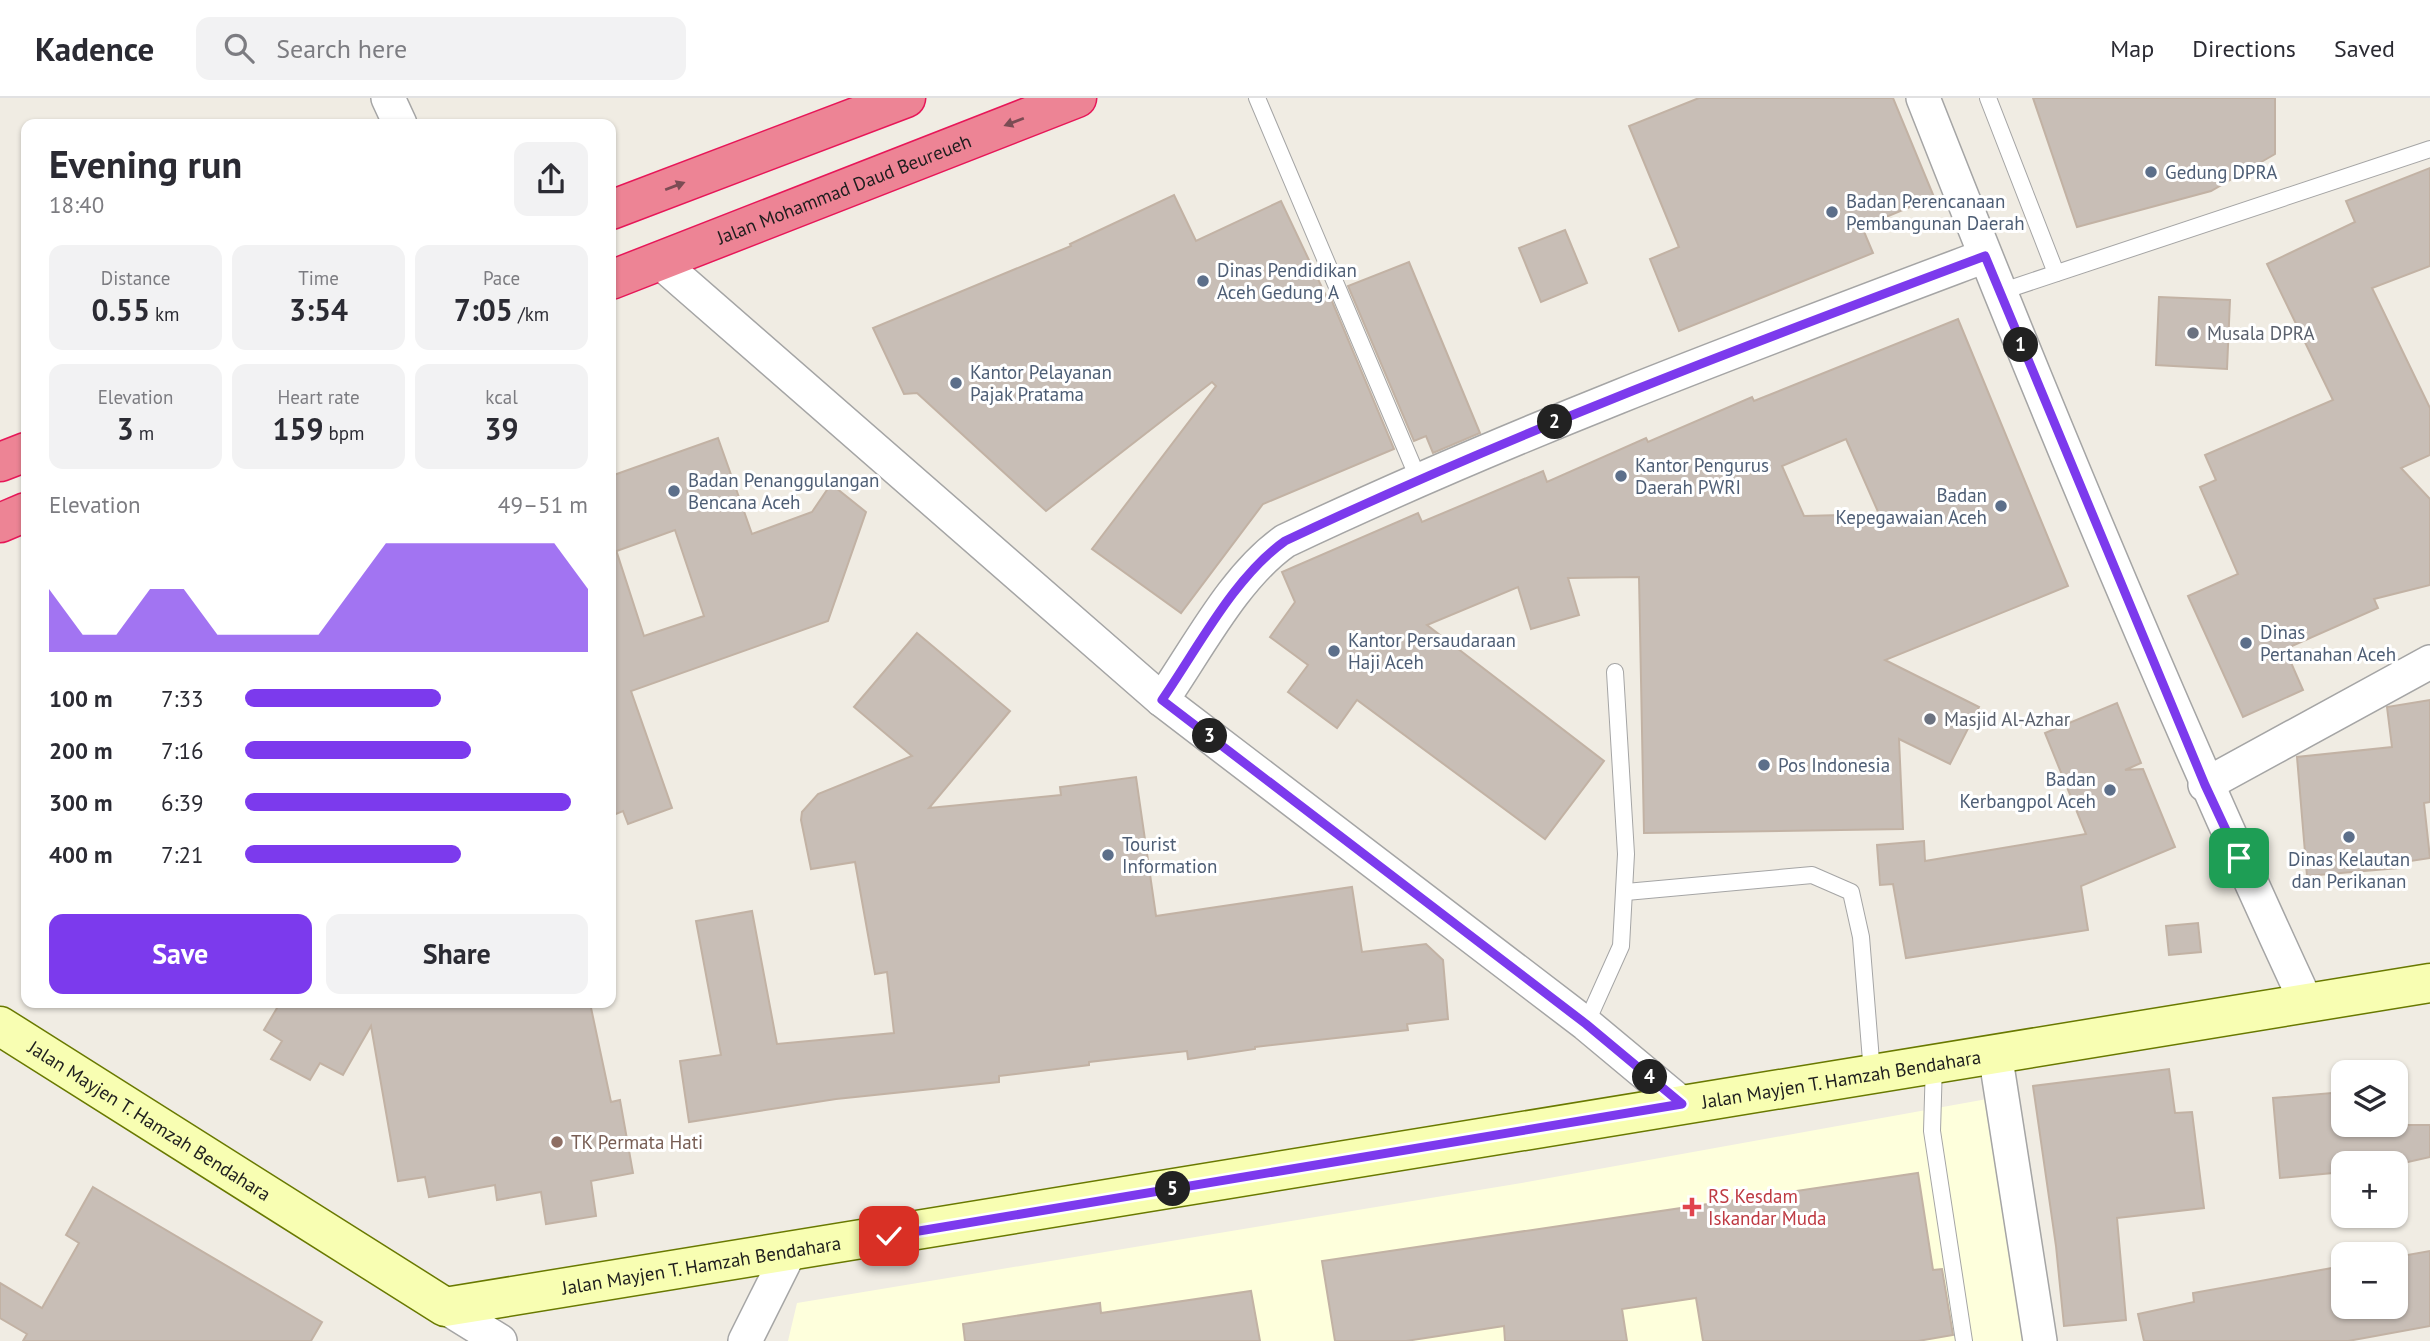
<!DOCTYPE html>
<html lang="en">
<head>
<meta charset="utf-8">
<style>
  body { margin:0; font-family:"PT Sans",sans-serif; background:#f2f2f3; color:#2b2b33; height:100vh; display:flex; flex-direction:column; font-size:26px; white-space:nowrap }
  * { box-sizing:border-box; margin:0 }
  p { font-size:23px; color:#7c7c81 }
  .icon { flex:none; width:38px; height:38px; fill:none; stroke:currentColor; stroke-width:2; stroke-linecap:round; stroke-linejoin:round }
  .map { position:relative; flex:1; overflow:hidden }
  .side { position:absolute; left:21px; top:21px; width:595px; height:889px; display:flex; flex-direction:column; background:#fff; border-radius:14px; box-shadow:0 2px 5px #0004 }
  .side>* { flex:none }
  .fabs { position:absolute; left:2331px; top:962px; display:grid; gap:14px }
  .fabs a { display:grid; place-items:center; width:77px; height:77px; border-radius:14px; background:#fff; box-shadow:0 2px 5px #0004; font-size:35px }
  .pin { position:absolute; display:grid; place-items:center; width:60px; height:60px; color:#fff; margin:-30px; border-radius:14px; box-shadow:0 4px 10px #0006 }
  .km { position:absolute; width:35px; height:35px; margin:-18px; border-radius:50%; background:#222; color:#fff; font-size:19px; line-height:35px; text-align:center }
  .round { display:grid; place-items:center; flex:none; width:74px; height:74px; border-radius:14px; background:#f2f2f3 }
  .overview { display:flex; align-items:center; justify-content:space-between; height:119px; padding:0 28px }
  h1 { font-size:38px; font-weight:600; line-height:52px }
  .stats { display:grid; grid-template-columns:repeat(3,1fr); gap:10px; height:119px; padding:7px 28px }
  .stats div { display:grid; align-content:center; border-radius:14px; background:#f2f2f3; text-align:center }
  .stats b { font-size:30px; font-weight:600 }
  .stats small { font-size:19px; font-weight:400 }
  .stats p { font-size:19px }
  .chart { height:196px; padding:14px 28px }
  .chart p { display:flex; justify-content:space-between }
  .chart svg { width:100%; height:126px; margin-top:7px; fill:#7c3aed; opacity:.7 }
  .primary-button { display:flex; gap:14px; margin-top:auto; padding:14px 28px }
  .primary-button a { flex:1; height:80px; border-radius:14px; background:#7c3aed; color:#fff; font-size:28px; font-weight:600; line-height:80px; text-align:center }
  .primary-button a+a { background:#f2f2f3; color:#2b2b33 }
  ul { padding:0 28px; list-style:none; font-size:23px }
  li { display:grid; grid-template-columns:112px 84px 1fr; align-items:center; height:52px }
  li i { height:18px; border-radius:9px; background:#7c3aed }
  header { display:flex; align-items:center; gap:42px; box-sizing:border-box; height:98px; padding:0 35px; background:#fff; border-bottom:2px solid #e1e1e2 }
  header strong { font-size:33px }
  nav { display:flex; gap:38px; margin-inline-start:auto; font-size:24px }
  .search { width:490px; height:63px; background:#f2f2f3; display:flex; align-items:center; gap:18px; box-sizing:border-box; padding:0 24px; border-radius:14px; color:#7c7c81; font-size:26px }
  .map>svg:first-child { display:block }
</style>
</head>
<body>
<header>
<strong>Kadence</strong>
<div class="search"><svg class="icon" aria-label="search" viewBox="0 0 24 24"><circle cx="10" cy="10" r="6"/><path d="M15 15l6 6"/></svg>Search here</div>
<nav><a>Map</a><a>Directions</a><a>Saved</a></nav>
</header>
<div class="map">
<svg width="2430" height="1243" viewBox="0 0 2430 1243">
  <rect width="100%" height="100%" fill="#f0ece3"/>
  <path fill="#feffdc" d="M1987,1001L2029,1243H788L797,1205L1527,1084Z"/>
  <g fill="#c8beb6" stroke="#c2b2a4" stroke-width="2" fill-rule="evenodd">
    <path d="M1699,0H1893L1934,99L1862,129L1873,155L1679,233L1650,161L1679,149L1629,28Z"/>
    <path d="M2033,0H2275V56L2211,93L2077,129Z"/>
    <path d="M2430,70V168L2372,190L2430,310V357L2401,370L2430,401V487L2374,501L2378,510L2285,551L2303,592L2243,619L2188,498L2238,476L2200,389L2216,382L2205,357L2333,302L2267,166L2355,124L2346,103Z"/>
    <path d="M1174,97L1196,143L1281,103L1326,198L1329,196L1394,351L1263,406L1181,515L1092,451L1216,288L1212,284L1046,413L917,295L904,296L873,230L1071,148L1070,146Z"/>
    <path d="M1565,132L1587,185L1541,204L1519,150Z"/>
    <path d="M1409,164L1480,335L1433,355L1426,338L1414,343L1348,188Z"/>
    <path d="M2159,199L2230,202L2227,271L2156,267Z"/>
    <path d="M1958,221L2068,488L1885,562L1979,609L1950,666L1899,641L1903,731L1644,735L1639,479L1568,480L1579,517L1531,531L1518,489L1427,527L1604,663L1545,741L1357,602L1337,630L1288,594L1308,567L1270,539L1295,504L1282,474L1418,415L1422,424L1543,373L1547,384L1646,340L1648,344L1752,299L1754,303ZM1846,341L1879,416L1804,418L1782,368Z"/>
    <path d="M718,340L752,436L812,414L831,386L866,414L828,523L631,593L672,710L628,726L623,713L611,718V456L617,455L644,538L704,518L675,432L611,455V378Z"/>
    <path d="M917,535L1010,613L929,710L1061,697L1060,689L1136,679L1156,818L1352,789L1362,854L1426,846L1443,862L1448,921L1407,926L1408,932L1255,949V951L1188,961L1187,953L1089,964V967L999,978V984L836,1001L689,1024L680,963L721,957L696,823L752,813L777,946L894,935L887,874L875,876L855,764L811,771L801,722L802,714L818,696L912,658L854,609Z"/>
    <path d="M2430,602V704L2424,705L2430,760L2397,765L2398,770L2307,778L2297,659L2392,649L2387,609Z"/>
    <path d="M2117,605L2141,665L2125,672L2143,671L2175,749L2081,788L2088,832L1906,860L1893,786L1880,787L1877,747L1924,743L1925,763L2086,736L2045,635Z"/>
    <path d="M2198,825L2201,854L2169,857L2166,828Z"/>
    <path d="M280,905H590L611,1004L620,1002L633,1075L591,1083L596,1118L546,1126L541,1094L497,1102L495,1087L429,1099L425,1079L398,1083L371,928L343,977L320,965L310,982L271,961L282,943L264,932Z"/>
    <path d="M2169,971L2175,1015L2192,1014L2204,1110L2117,1120L2126,1222L2064,1228L2056,1148L2033,988Z"/>
    <path d="M2343,994V1027H2430V1059L2399,1066V1069L2396,1066H2343V1074L2280,1080L2273,1000Z"/>
    <path d="M1918,1075L1933,1172L1942,1171L1953,1237L1918,1243H1703L1696,1200L1622,1211L1627,1243H1505L1504,1228L1406,1243H1335L1322,1163Z"/>
    <path d="M93,1089L322,1224L311,1243H23L27,1236L0,1220V1185L42,1210L79,1145L66,1137Z"/>
    <path d="M2430,1153V1228L2348,1243H2144L2138,1216L2194,1204L2193,1195L2343,1168V1209H2396V1159Z"/>
    <path d="M1251,1193L1260,1243H965L963,1226L1100,1205L1101,1215Z"/>
  </g>
  <g fill="none" stroke-linecap="round" stroke-linejoin="round">
    <g stroke="#a5a5a5" stroke-width="18">
      <g id="lane">
        <path d="M1257,0L1418,380"/>
        <path d="M1988,0L2056,175"/>
        <path d="M2000,194L2430,51"/>
        <path d="M1626,794L1812,777L1851,794L1861,839L1872,975"/>
        <path d="M1586,926L1621,848L1626,756L1615,574"/>
        <path d="M1934,965L1932,1033L1964,1243"/>
      </g>
    </g>
    <g stroke="#a5a5a5" stroke-width="36">
      <g id="street">
        <path d="M388,0L400,26"/>
        <path d="M1923,0C2043,305 2168,607 2306,904"/>
        <path d="M659,163L1162,602L1586,926L1682,1006"/>
        <path d="M1162,602C1198,550 1234,479 1285,443C1513,335 1749,247 1985,158"/>
        <path d="M2205,687L2430,564"/>
        <path d="M1995,955L2040,1243"/>
        <path d="M445,1209L500,1243"/>
        <path d="M745,1243L789,1155"/>
      </g>
    </g>
    <g stroke="#697900" stroke-width="41">
      <g id="secondary">
        <path id="s1" d="M0,928L445,1209L2430,885"/>
      </g>
    </g>
    <g stroke="#e71758" stroke-width="41">
      <g id="highway">
        <path d="M611,112L906,0"/>
        <path id="s2" d="M611,182L1077,0"/>
        <path d="M0,364L26,354"/>
        <path d="M0,425L26,414"/>
      </g>
    </g>
    <use href="#lane" stroke="#fff" stroke-width="16"/>
    <use href="#street" stroke="#fff" stroke-width="33"/>
    <use href="#secondary" stroke="#f8feb2" stroke-width="38"/>
    <use href="#highway" stroke="#ed8495" stroke-width="38"/>
  </g>
  <defs><path id="oneway-solid" d="M-6-.8H1V-3.2L6.5 0L1 3.2V.8H-6Z" transform="scale(1.75)"/></defs>
  <g fill="#7b4c54">
    <use href="#oneway-solid" transform="translate(1014 24) rotate(159)"/>
    <use href="#oneway-solid" transform="translate(675 88) rotate(-21)"/>
  </g>
  <g fill="none" stroke-linecap="round" stroke-linejoin="round">
    <g stroke="#fff" stroke-width="14">
      <path id="route" d="M889,1138L1682,1006L1586,926L1162,602C1198,550 1234,479 1285,443C1513,335 1749,246 1985,158L2205,687L2239,760"/>
    </g>
    <use href="#route" stroke="#7c3aed" stroke-width="9"/>
  </g>
  <g fill="#5c6f8a" stroke="#fff" stroke-width="2.5">
    <circle cx="2151" cy="74" r="7"/>
    <circle cx="1832" cy="114" r="7"/>
    <circle cx="1203" cy="183" r="7"/>
    <circle cx="956" cy="285" r="7"/>
    <circle cx="1621" cy="378" r="7"/>
    <circle cx="674" cy="393" r="7"/>
    <circle cx="2001" cy="408" r="7"/>
    <circle cx="2246" cy="545" r="7"/>
    <circle cx="1334" cy="553" r="7"/>
    <circle cx="1764" cy="667" r="7"/>
    <circle cx="2110" cy="692" r="7"/>
    <circle cx="2349" cy="739" r="7"/>
    <circle cx="1108" cy="757" r="7"/>
  </g>
  <g fill="#6b7280" stroke="#fff" stroke-width="2.5">
    <circle cx="2193" cy="235" r="7"/>
    <circle cx="1930" cy="621" r="7"/>
  </g>
  <circle fill="#8d6e63" stroke="#fff" stroke-width="2.5" cx="557" cy="1044" r="7"/>
  <path fill="#e0444e" stroke="#fff" stroke-width="2.5" d="M1688.5 1098.5h7v7h7v7h-7v7h-7v-7h-7v-7h7z"/>
  <g text-anchor="middle" dominant-baseline="central" stroke-width="6" stroke-linejoin="round" paint-order="stroke">
    <g font-size="19" fill="#4e5e75" stroke="#fff" text-anchor="start">
      <text x="2165" y="74">Gedung DPRA</text>
      <text x="1846" y="103">Badan Perencanaan<tspan x="1846" dy="22">Pembangunan Daerah</tspan></text>
      <text x="1217" y="172">Dinas Pendidikan<tspan x="1217" dy="22">Aceh Gedung A</tspan></text>
      <text x="970" y="274">Kantor Pelayanan<tspan x="970" dy="22">Pajak Pratama</tspan></text>
      <text x="1635" y="367">Kantor Pengurus<tspan x="1635" dy="22">Daerah PWRI</tspan></text>
      <text x="688" y="382">Badan Penanggulangan<tspan x="688" dy="22">Bencana Aceh</tspan></text>
      <text x="1987" y="397" text-anchor="end">Badan<tspan x="1987" dy="22">Kepegawaian Aceh</tspan></text>
      <text x="2260" y="534">Dinas<tspan x="2260" dy="22">Pertanahan Aceh</tspan></text>
      <text x="1348" y="542">Kantor Persaudaraan<tspan x="1348" dy="22">Haji Aceh</tspan></text>
      <text x="1778" y="667">Pos Indonesia</text>
      <text x="2096" y="681" text-anchor="end">Badan<tspan x="2096" dy="22">Kerbangpol Aceh</tspan></text>
      <text x="1122" y="746">Tourist<tspan x="1122" dy="22">Information</tspan></text>
      <text x="2349" y="761" text-anchor="middle">Dinas Kelautan<tspan x="2349" dy="22">dan Perikanan</tspan></text>
    </g>
    <g font-size="19" fill="#1e1e1e" stroke="#fff">
      <text stroke="none"><textPath href="#s2" startOffset="250">Jalan Mohammad Daud Beureueh</textPath></text>
      <text stroke="none"><textPath href="#s1" startOffset="1941">Jalan Mayjen T. Hamzah Bendahara</textPath></text>
      <text stroke="none"><textPath href="#s1" startOffset="177">Jalan Mayjen T. Hamzah Bendahara</textPath></text>
      <text stroke="none"><textPath href="#s1" startOffset="786">Jalan Mayjen T. Hamzah Bendahara</textPath></text>
    </g>
    <g font-size="19" fill="#5b616d" stroke="#fff" text-anchor="start">
      <text x="2207" y="235">Musala DPRA</text>
      <text x="1944" y="621">Masjid Al-Azhar</text>
    </g>
    <g font-size="19" fill="#785e54" stroke="#fff" text-anchor="start">
      <text x="571" y="1044">TK Permata Hati</text>
    </g>
    <g font-size="19" fill="#be3a42" stroke="#fff" text-anchor="start">
      <text x="1708" y="1098">RS Kesdam<tspan x="1708" dy="22">Iskandar Muda</tspan></text>
    </g>
  </g>
</svg>
<div class="fabs">
<a><svg class="icon" aria-label="layers" viewBox="0 0 24 24"><path d="M12 4l9 5-9 5-9-5zM3 14l9 5 9-5"/></svg></a>
<a>+</a>
<a>−</a>
</div>
<div class="pin" style="left:2239px;top:760px;background:#1e9e55"><svg class="icon" aria-label="arrive" viewBox="0 0 24 24"><path d="M6 21V4h12l-3 4 3 4H6"/></svg></div>
<div class="pin" style="left:889px;top:1138px;background:#d93025"><svg class="icon" aria-label="check" viewBox="0 0 24 24"><path d="M5 12l5 5 9-10"/></svg></div>
<b class="km" style="left:2021px;top:247px">1</b>
<b class="km" style="left:1555px;top:324px">2</b>
<b class="km" style="left:1210px;top:638px">3</b>
<b class="km" style="left:1650px;top:979px">4</b>
<b class="km" style="left:1173px;top:1091px">5</b>
<section class="side">
<div class="overview"><div><h1>Evening run</h1><p>18:40</p></div><a class="round"><svg class="icon" aria-label="share" viewBox="0 0 24 24"><path d="M12 15V3M7 8l5-5 5 5M5 13v7h14v-7"/></svg></a></div>
<div class="stats">
<div><p>Distance</p><b>0.55<small> km</small></b></div>
<div><p>Time</p><b>3:54</b></div>
<div><p>Pace</p><b>7:05<small> /km</small></b></div>
</div>
<div class="stats">
<div><p>Elevation</p><b>3<small> m</small></b></div>
<div><p>Heart rate</p><b>159<small> bpm</small></b></div>
<div><p>kcal</p><b>39</b></div>
</div>
<div class="chart"><p><span>Elevation</span>49–51 m</p>
<svg viewBox="0 0 160 44" preserveAspectRatio="none"><path d="M0 44V22L10 38L20 38L30 22L40 22L50 38L60 38L70 38L80 38L90 22L100 6L110 6L120 6L130 6L140 6L150 6L160 22V44z"/></svg>
</div>
<ul>
<li><b>100 m</b>7:33<i style="width:57%"></i></li>
<li><b>200 m</b>7:16<i style="width:66%"></i></li>
<li><b>300 m</b>6:39<i style="width:95%"></i></li>
<li><b>400 m</b>7:21<i style="width:63%"></i></li>
</ul>
<div class="primary-button"><a>Save</a><a>Share</a></div>
</section>
</div>
</body>
</html>
